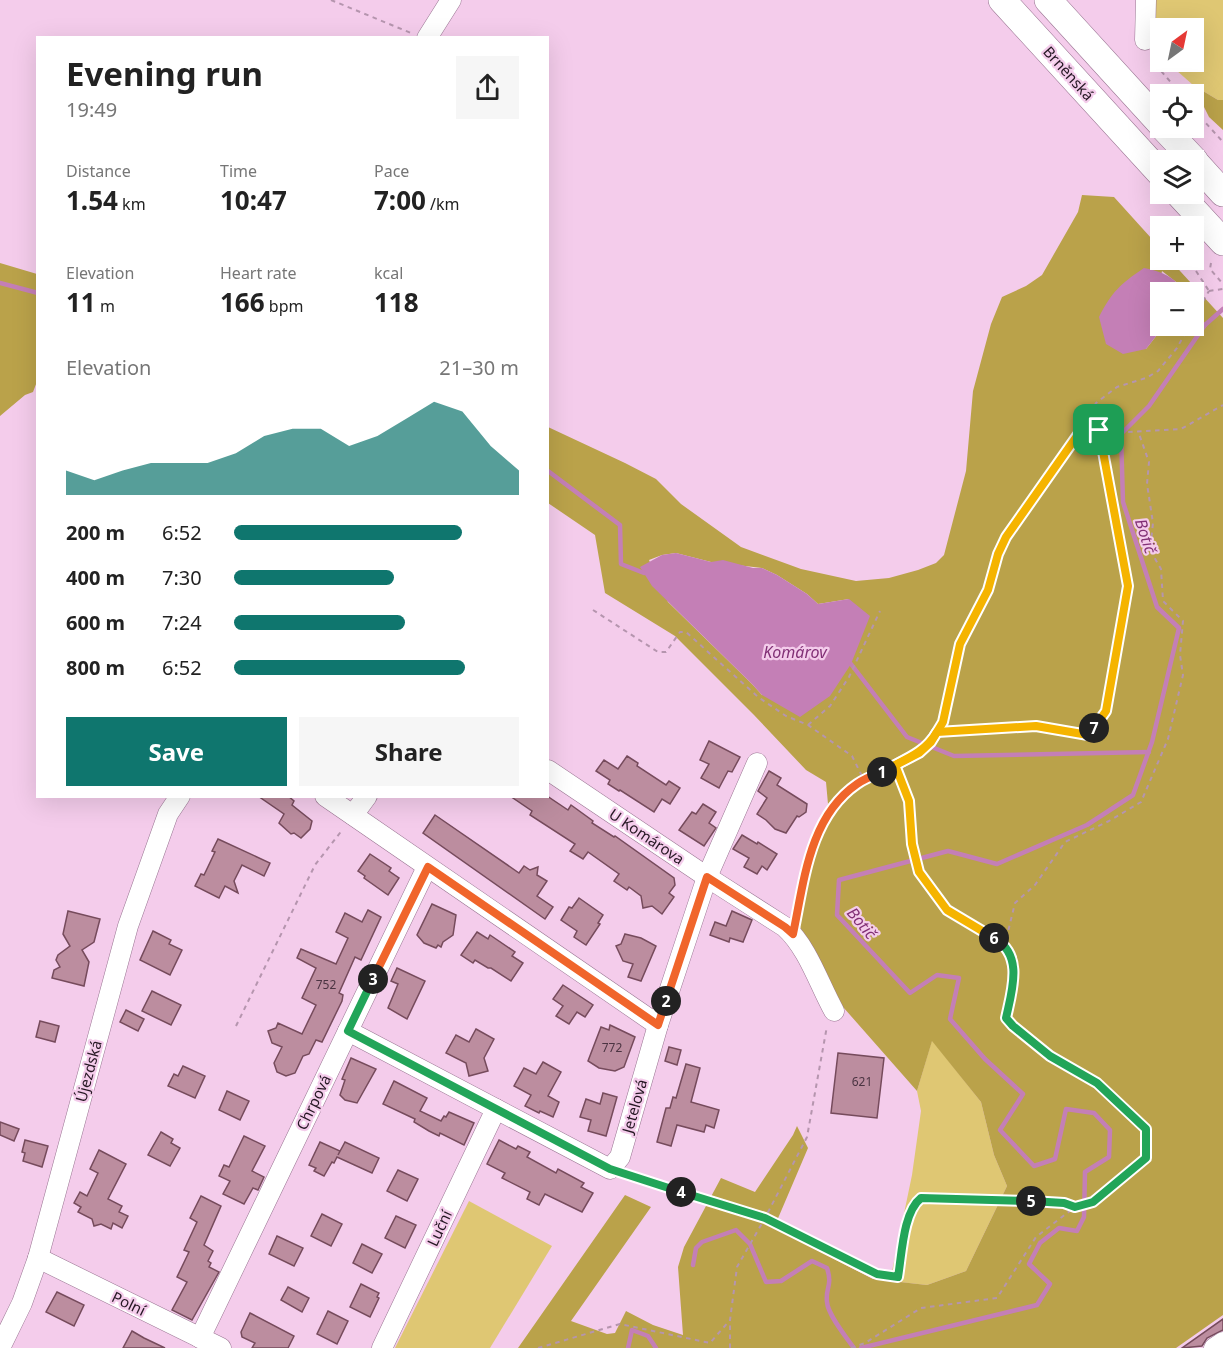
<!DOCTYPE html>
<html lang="en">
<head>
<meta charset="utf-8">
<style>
  body { margin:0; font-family:"Noto Sans",sans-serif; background:#f6f6f6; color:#222; height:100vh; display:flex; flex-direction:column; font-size:22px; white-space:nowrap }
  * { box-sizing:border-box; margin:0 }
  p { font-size:20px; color:#767676 }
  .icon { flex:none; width:33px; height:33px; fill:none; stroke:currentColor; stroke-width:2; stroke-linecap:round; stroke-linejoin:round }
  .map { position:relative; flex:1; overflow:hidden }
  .panel { position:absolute; left:36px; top:36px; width:513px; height:762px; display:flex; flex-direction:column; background:#fff; border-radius:0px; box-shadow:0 6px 24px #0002 }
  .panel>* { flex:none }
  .needle { width:39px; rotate:33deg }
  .controls { position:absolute; left:1150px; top:18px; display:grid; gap:12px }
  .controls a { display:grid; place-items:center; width:54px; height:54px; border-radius:0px; background:#fff; box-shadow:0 6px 24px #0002; font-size:30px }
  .pin { position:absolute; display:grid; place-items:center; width:51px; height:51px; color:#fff; margin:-26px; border-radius:12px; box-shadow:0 3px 9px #0006 }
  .km { position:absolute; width:30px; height:30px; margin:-15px; border-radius:50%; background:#222; color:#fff; font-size:16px; line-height:30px; text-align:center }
  .round { display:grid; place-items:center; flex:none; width:63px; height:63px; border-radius:0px; background:#f6f6f6 }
  .summary { display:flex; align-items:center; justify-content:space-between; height:102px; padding:0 30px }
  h1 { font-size:33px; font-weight:700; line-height:45px }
  .stats { display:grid; grid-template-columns:repeat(3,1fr); gap:9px; height:102px; padding:6px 30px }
  .stats div { display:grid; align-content:center }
  .stats b { font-size:26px; font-weight:700 }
  .stats small { font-size:16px; font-weight:400 }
  .stats p { font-size:16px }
  .chart { height:168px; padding:12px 30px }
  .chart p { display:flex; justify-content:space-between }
  .chart svg { width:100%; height:108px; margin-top:6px; fill:#0f766e; opacity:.7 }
  .action { display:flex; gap:12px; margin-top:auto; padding:12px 30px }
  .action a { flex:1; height:69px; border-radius:0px; background:#0f766e; color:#fff; font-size:24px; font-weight:700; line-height:69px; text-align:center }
  .action a+a { background:#f6f6f6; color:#222 }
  ul { padding:0 30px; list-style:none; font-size:20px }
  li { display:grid; grid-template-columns:96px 72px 1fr; align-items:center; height:45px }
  li i { height:15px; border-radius:8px; background:#0f766e }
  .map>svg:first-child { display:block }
</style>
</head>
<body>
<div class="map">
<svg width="1223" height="1348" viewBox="0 0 1223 1348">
  <rect width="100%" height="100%" fill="#f4cceb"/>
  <g fill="#dfc773">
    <path d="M1153,0H1223V100H1218L1193,85L1167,62H1194V28H1161V54L1149,39Z"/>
    <path d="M932,1040L981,1102L994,1155L1007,1186L966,1271L927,1285L890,1281L912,1175L921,1111L917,1091Z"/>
    <path d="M469,1201L552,1246L490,1348H395Z"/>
  </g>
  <g fill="#baa24a" fill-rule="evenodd">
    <path d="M1193,85L1218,100H1223V130L1209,117Z"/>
    <path d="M1082,195L1114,197L1161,249V260H1170L1223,318V1315L1176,1348H518L625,1195L651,1207L571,1321L607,1334L615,1333L626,1311L653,1325L683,1335L678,1267L684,1247L721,1178L755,1192L793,1135L797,1126L808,1148L776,1223L782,1232L873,1279L927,1285L966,1271L1007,1186L994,1155L981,1102L932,1041L917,1091L836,999L799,925L804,880L812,842L828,804L826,782L806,770L754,715L675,636L605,593L595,535L548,503V427L625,463L656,479L681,504L741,547L801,569L856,581L889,578L918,570L936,563L944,555L966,471L973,391L991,324L1002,297L1026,286L1042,275L1078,212ZM1162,271L1180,285L1184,292H1194V326H1164L1146,349ZM676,553L711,562L762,568L777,575L807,594L818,604L849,599L762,695L752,684L668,602L649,560L662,555Z"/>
    <path d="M0,263L37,274L38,379L33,392L25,395L0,416Z"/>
  </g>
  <g fill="#c47fb6">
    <path d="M1144,268C1161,271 1175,277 1184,292H1161V326H1164L1146,349L1123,354L1106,344L1099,317C1112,292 1120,284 1144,268Z"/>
    <path d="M676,553L711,562L723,560L753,568H762L777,575L807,594L818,604L849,599L870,616L851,664L830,696L800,717L762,695L752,684L652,586L640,567L662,555Z"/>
  </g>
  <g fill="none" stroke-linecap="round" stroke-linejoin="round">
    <g stroke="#c47fb6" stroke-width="4.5">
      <path d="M0,283L38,293"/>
      <path d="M1194,320L1205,325"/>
      <path d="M548,471L620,525L621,564L644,573"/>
      <path d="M851,664L907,737L954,756L1149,752"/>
      <path d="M693,1265L696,1248L702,1242L736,1230L750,1244L766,1282L781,1281L812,1261L827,1268C833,1286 825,1288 827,1302C828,1315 846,1337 854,1348"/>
      <path d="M628,1348L632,1330L648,1336L656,1348"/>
      <path d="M861,1348L1037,1305L1050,1284L1029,1264L1040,1243L1059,1228L1077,1231L1084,1217L1085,1172L1109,1157L1110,1130L1094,1113L1066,1109L1055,1159L1034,1166L1000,1130L1023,1094L985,1059L950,1019L959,978L937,975L910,993L837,915L839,880L948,851L997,864L1087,825L1133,795L1152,742L1179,628L1157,607L1123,502L1121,434L1149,406L1205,325L1223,309"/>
    </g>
  </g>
  <g fill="#bc8d9f" stroke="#764b5c" stroke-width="1.5">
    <path d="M709,741L740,757L732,772L728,771L719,788L701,778L709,764L700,760Z"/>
    <path d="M627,756L638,763L637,766L666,785L669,781L680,788L670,804L662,799L654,812L620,790L619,791L608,784L610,780L596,771L604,760L618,769Z"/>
    <path d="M769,771L781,778L777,785L807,804L806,812L799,817L797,816L786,833L775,829L766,820L757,814L767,798L758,791Z"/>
    <path d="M258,796H288L294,801L292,805L312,821L310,829L301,838L294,833L291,834L279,823L284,814Z"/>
    <path d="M510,796H547L568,810L571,805L593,821L592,823L614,837L615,836L674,878L675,885L669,893L674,897L662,914L652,906L643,908L641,896L629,887L627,890L614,881L619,874L588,852L583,859L570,851L575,844L530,815L532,811Z"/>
    <path d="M703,804L716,812L709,823L716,828L704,846L679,830L692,812L696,814Z"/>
    <path d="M435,815L519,873L524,866L530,870L538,867L537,875L547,881L537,896L553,907L545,919L423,833Z"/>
    <path d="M742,835L757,844L758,842L777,854L767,870L762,866L757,874L744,867L749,858L733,849Z"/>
    <path d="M218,839L270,863L264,876L242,865L234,881L238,893L225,886L219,898L195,886L201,874L204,875L215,852L212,851Z"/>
    <path d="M370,854L391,868L389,871L399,878L388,895L364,878L365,876L358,871Z"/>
    <path d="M579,898L603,915L598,923L600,924L586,945L574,937L577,931L561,920L569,907L572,908Z"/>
    <path d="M432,904L456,915L453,935L443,942L441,947L438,945L436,948L424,943L417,935Z"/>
    <path d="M368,910L381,917L361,960L355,957L339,993L343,995L342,1001L322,1042L316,1040L309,1054L303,1056L295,1073L286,1076L277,1072L274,1063L282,1047L272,1043L268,1031L276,1028L278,1023L302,1034L316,1005L302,998L316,968L297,958L301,949L336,964L348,938L336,932L345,913L362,922Z"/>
    <path d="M68,911L100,919L94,942L82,950L89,962L84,986L52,978L54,970L60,967L56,960L58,955L70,946L63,934Z"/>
    <path d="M732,911L752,920L743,942L730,938L729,942L710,935L715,922L726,926Z"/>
    <path d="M153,931L171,940L169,944L182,950L170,975L140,960Z"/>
    <path d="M477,932L488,939L490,935L515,952L512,956L523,963L511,981L491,968H488L475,960L473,963L461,955Z"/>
    <path d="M625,934L641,938L656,946L641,981L628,977L633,964L623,961L616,946L621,944Z"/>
    <path d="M397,968L425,981L407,1019L388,1008L398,984L391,981Z"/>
    <path d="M563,985L593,1005L585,1017L577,1012L569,1024L556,1016L563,1006L553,999Z"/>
    <path d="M152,991L181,1005L171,1025L142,1011Z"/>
    <path d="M126,1010L144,1019L138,1031L120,1022Z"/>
    <path d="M40,1021L59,1026L55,1042L36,1037Z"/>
    <path d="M610,1025L635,1037L624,1067L615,1071L599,1068L588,1061L601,1027L609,1030Z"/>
    <path d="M476,1029L494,1039L484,1058L488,1071L469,1076L466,1063L446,1053L456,1035L469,1042Z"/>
    <path d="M669,1047L681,1050L677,1065L665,1061Z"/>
    <path d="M838,1053L884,1058L877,1118L831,1113Z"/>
    <path d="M351,1058L376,1069L357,1103L345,1100L340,1095L345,1080L342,1079Z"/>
    <path d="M543,1062L561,1072L548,1096L559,1102L553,1117L540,1111L539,1113L525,1106L531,1095L514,1086L524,1068L536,1074Z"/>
    <path d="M686,1064L700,1068L691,1102L719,1110L714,1128L706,1125L704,1132L677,1125L671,1146L657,1142L666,1108H670L673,1097L676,1098Z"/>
    <path d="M183,1066L205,1076L195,1098L168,1086L174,1074L178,1076Z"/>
    <path d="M394,1081L427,1098L420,1111L441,1121L444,1116L446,1117L449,1112L474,1123L464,1145L440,1133L439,1136L429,1131L414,1122L415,1119L383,1104Z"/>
    <path d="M227,1091L249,1101L240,1120L219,1110Z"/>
    <path d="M603,1093L617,1097L606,1136L588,1131L591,1120L580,1117L586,1099L600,1104Z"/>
    <path d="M0,1122L19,1129L14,1141L0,1135Z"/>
    <path d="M161,1132L173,1139L171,1143L180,1148L170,1166L148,1155Z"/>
    <path d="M244,1136L265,1146L252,1171L264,1177L258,1190L253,1188L244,1204L223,1194L230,1181L219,1176L224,1165L229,1167Z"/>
    <path d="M25,1140L48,1146L42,1167L23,1161L25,1153L22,1152Z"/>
    <path d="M499,1140L516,1149L518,1146L530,1152L527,1157L556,1173L558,1169L584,1183L581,1187L593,1193L582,1212L545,1194L539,1205L527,1199L530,1192L502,1178L505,1173L487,1164Z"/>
    <path d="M320,1142L340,1151L338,1155L345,1142L379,1158L372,1173L337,1157L334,1163L332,1162L324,1176L314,1171L316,1168L309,1165Z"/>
    <path d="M99,1150L126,1164L108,1199L122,1206L119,1212L128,1216L122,1228L113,1223L111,1229L101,1224L94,1226L92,1219L78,1212L81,1207L74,1203L80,1192L87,1196L98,1173L90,1169Z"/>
    <path d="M398,1170L418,1179L407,1201L387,1191Z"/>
    <path d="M201,1196L221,1206L204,1245L213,1251L208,1261L211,1263L209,1267L219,1272L192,1320L172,1310L187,1282L177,1277L189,1252L184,1250L197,1222L190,1218Z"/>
    <path d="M322,1214L342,1224L331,1246L311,1236Z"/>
    <path d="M396,1216L416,1225L405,1248L385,1238Z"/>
    <path d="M277,1236L303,1248L294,1266L269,1254Z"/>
    <path d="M362,1244L382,1254L372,1273L353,1263Z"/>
    <path d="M361,1284L379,1293L377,1297L379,1298L370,1317L350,1307Z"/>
    <path d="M288,1287L309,1298L302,1312L281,1300Z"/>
    <path d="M57,1292L84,1305L74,1326L46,1312Z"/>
    <path d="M328,1311L348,1321L337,1344L317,1334Z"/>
    <path d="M250,1313L294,1336L288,1348H252L255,1343L242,1337L241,1332Z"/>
    <path d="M1223,1319V1330L1207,1338L1202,1346L1182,1348Z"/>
    <path d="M132,1331L144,1338L165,1348H123Z"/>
  </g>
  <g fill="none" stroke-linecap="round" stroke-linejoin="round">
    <g stroke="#9a7693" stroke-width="21">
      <g id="minor">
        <path d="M427,38L451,0"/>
        <path d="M1145,40L1146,0"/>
        <path d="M548,770L707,877L785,927C808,948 819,984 834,1011"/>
        <path d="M325,796L658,1025"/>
        <path d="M353,815L367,796"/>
        <path d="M348,1031L610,1169L620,1157L658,1025L707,877L757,763"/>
        <path d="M38,1258L221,1348"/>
        <path d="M200,1338L427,867"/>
        <path d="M0,1348L22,1303L38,1258L128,926L168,814L180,796"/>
        <path d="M382,1348L496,1109"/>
        <path d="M1214,1348L1223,1342"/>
      </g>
    </g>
    <g stroke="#9a7693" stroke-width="28">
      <g id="highway">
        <path d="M1002,0L1161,174"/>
        <path d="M1048,0L1161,124"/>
        <path d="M1164,128L1194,160"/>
        <path d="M1194,161L1223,193"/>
        <path d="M1179,194L1223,242"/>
      </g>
    </g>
    <g stroke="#b595ae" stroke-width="2" stroke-dasharray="4.5 4.5" stroke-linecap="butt">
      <path d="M331,0L411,33"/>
      <path d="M1152,56L1155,64L1181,94"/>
      <path d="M1194,110L1223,142"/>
      <path d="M1211,263L1210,269L1223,284"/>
      <path d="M1196,271L1209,291"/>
      <path d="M1209,291L1223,289"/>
      <path d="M1194,317L1209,291"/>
      <path d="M1084,426L1112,433L1181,429L1223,405"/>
      <path d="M593,610L658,652H666L680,632H686L758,697L786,716L808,725L852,756L864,780"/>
      <path d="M808,725L830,706L849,677L880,611"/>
      <path d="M937,732L1036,726L1088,735L1106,711L1128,586L1099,430"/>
      <path d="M895,765L909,801L912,844L919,872L947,910L1005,944"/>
      <path d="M797,915C810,858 815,805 872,776C891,767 918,759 931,742C952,716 950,676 960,646C966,626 981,609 988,589C994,571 998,554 1006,537L1084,426L1096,403L1117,387L1146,378L1158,371L1177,348L1189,326"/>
      <path d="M236,1026L315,865L343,829"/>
      <path d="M627,1174L765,1218L877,1274L898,1277C902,1254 903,1212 921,1198L1064,1203L1075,1207"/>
      <path d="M538,1348L620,1324L710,1343L730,1320"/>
      <path d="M730,1348V1320L737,1267L765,1218L807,1137L827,1026"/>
      <path d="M851,1348L865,1343L921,1308L997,1298L1036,1237L1075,1207L1093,1202L1146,1159V1129L1097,1083L1050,1056L1013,1026L1007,1018L1015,971L1005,944L1015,903L1035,885L1065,842L1109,821L1141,802L1168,739L1183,675L1180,655L1183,621L1163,601L1161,569L1150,550L1153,523L1147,484L1149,462L1138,431"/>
    </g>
    <use href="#minor" stroke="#fff" stroke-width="20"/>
    <use href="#highway" stroke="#fff" stroke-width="27"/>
  </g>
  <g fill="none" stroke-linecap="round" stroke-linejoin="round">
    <g stroke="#fff" stroke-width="12">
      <path id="split-1" d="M882,772L919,753L931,742L943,722L960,644L988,590L998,554L1006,537L1084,426L1099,430"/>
    </g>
    <g stroke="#fff" stroke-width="12">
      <path id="split-2" d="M666,1001L707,877L785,927L793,934C804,882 809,817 857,784C864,779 874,775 882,772"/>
    </g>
    <g stroke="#fff" stroke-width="12">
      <path id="split-3" d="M373,979L428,867L658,1025L666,1001"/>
    </g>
    <g stroke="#fff" stroke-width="12">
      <path id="split-4" d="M373,979L348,1031L610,1169L681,1192"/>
    </g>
    <g stroke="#fff" stroke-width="12">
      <path id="split-5" d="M681,1192L765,1218L877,1274L898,1277C902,1254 903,1212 921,1198L1031,1201"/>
    </g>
    <g stroke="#fff" stroke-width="12">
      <path id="split-6" d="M994,938C1024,955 1012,990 1006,1018L1013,1026L1050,1056L1097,1083L1146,1129V1158L1093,1202L1075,1207L1064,1203L1031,1201"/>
    </g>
    <g stroke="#fff" stroke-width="12">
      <path id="split-7" d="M994,938L947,910L919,872L912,844L909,801L895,765C913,756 927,749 937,732L1036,726L1088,735L1094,728"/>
    </g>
    <g stroke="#fff" stroke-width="12">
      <path id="split-8" d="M1094,728L1106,711L1128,586L1099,430"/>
    </g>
    <use href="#split-1" stroke="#f5b400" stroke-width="8"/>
    <use href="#split-2" stroke="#f0652b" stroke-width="8"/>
    <use href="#split-3" stroke="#f0652b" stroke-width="8"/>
    <use href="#split-4" stroke="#22a559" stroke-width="8"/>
    <use href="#split-5" stroke="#22a559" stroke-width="8"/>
    <use href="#split-6" stroke="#22a559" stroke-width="8"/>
    <use href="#split-7" stroke="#f5b400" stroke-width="8"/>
    <use href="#split-8" stroke="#f5b400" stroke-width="8"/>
  </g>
  <g text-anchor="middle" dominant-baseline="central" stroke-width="4.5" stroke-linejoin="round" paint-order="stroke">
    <g font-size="12" fill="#4b3442">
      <text x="326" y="984">752</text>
      <text x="612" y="1047">772</text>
      <text x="862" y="1081">621</text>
    </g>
    <g font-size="15" fill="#251723" stroke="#f4cceb">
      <text transform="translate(1069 73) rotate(48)">Brněnská</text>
      <text transform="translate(647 836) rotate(34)">U Komárova</text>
      <text transform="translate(88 1071) rotate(-75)">Újezdská</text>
      <text transform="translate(313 1102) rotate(-64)">Chrpová</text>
      <text transform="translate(634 1106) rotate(-74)">Jetelová</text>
      <text transform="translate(439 1228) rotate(-65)">Luční</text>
      <text transform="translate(129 1303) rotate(26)">Polní</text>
    </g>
    <g font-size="16" font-style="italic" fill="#823076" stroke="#f4cceb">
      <text transform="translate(1146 536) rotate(72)">Botič</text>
      <text x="795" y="652">Komárov</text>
      <text transform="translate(862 923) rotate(50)">Botič</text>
    </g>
  </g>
</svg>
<div class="controls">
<a><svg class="needle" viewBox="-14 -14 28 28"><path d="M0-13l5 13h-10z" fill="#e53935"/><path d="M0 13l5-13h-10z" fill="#767676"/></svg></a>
<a><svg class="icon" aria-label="locate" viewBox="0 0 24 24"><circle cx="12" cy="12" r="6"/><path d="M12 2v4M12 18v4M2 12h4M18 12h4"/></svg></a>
<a><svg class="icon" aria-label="layers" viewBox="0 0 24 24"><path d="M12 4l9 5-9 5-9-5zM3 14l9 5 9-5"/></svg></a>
<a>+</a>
<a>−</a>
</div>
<div class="pin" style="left:1099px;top:430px;background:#1e9e55"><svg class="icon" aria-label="arrive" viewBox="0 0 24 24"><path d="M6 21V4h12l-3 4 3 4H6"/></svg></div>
<b class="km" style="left:882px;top:772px">1</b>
<b class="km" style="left:666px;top:1001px">2</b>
<b class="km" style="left:373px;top:979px">3</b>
<b class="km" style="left:681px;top:1192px">4</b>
<b class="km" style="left:1031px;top:1201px">5</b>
<b class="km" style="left:994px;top:938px">6</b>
<b class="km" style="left:1094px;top:728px">7</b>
<section class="panel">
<div class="summary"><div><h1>Evening run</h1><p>19:49</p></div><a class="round"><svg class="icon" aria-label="share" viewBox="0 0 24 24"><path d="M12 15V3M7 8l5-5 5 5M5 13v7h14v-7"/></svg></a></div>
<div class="stats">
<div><p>Distance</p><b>1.54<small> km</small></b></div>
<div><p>Time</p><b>10:47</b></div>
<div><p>Pace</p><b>7:00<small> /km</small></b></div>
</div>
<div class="stats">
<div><p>Elevation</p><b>11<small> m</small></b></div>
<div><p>Heart rate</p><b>166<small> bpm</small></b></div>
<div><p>kcal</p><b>118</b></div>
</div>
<div class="chart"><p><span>Elevation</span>21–30 m</p>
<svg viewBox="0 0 160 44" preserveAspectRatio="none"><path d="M0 44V34L10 38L20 34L30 31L40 31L50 31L60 27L70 20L80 17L90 17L100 24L110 20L120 13L130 6L140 10L150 24L160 34V44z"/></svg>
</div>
<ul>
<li><b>200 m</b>6:52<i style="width:80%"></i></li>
<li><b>400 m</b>7:30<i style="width:56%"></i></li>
<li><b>600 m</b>7:24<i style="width:60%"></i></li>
<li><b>800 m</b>6:52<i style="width:81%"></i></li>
</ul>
<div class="action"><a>Save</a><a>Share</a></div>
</section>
</div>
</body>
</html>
